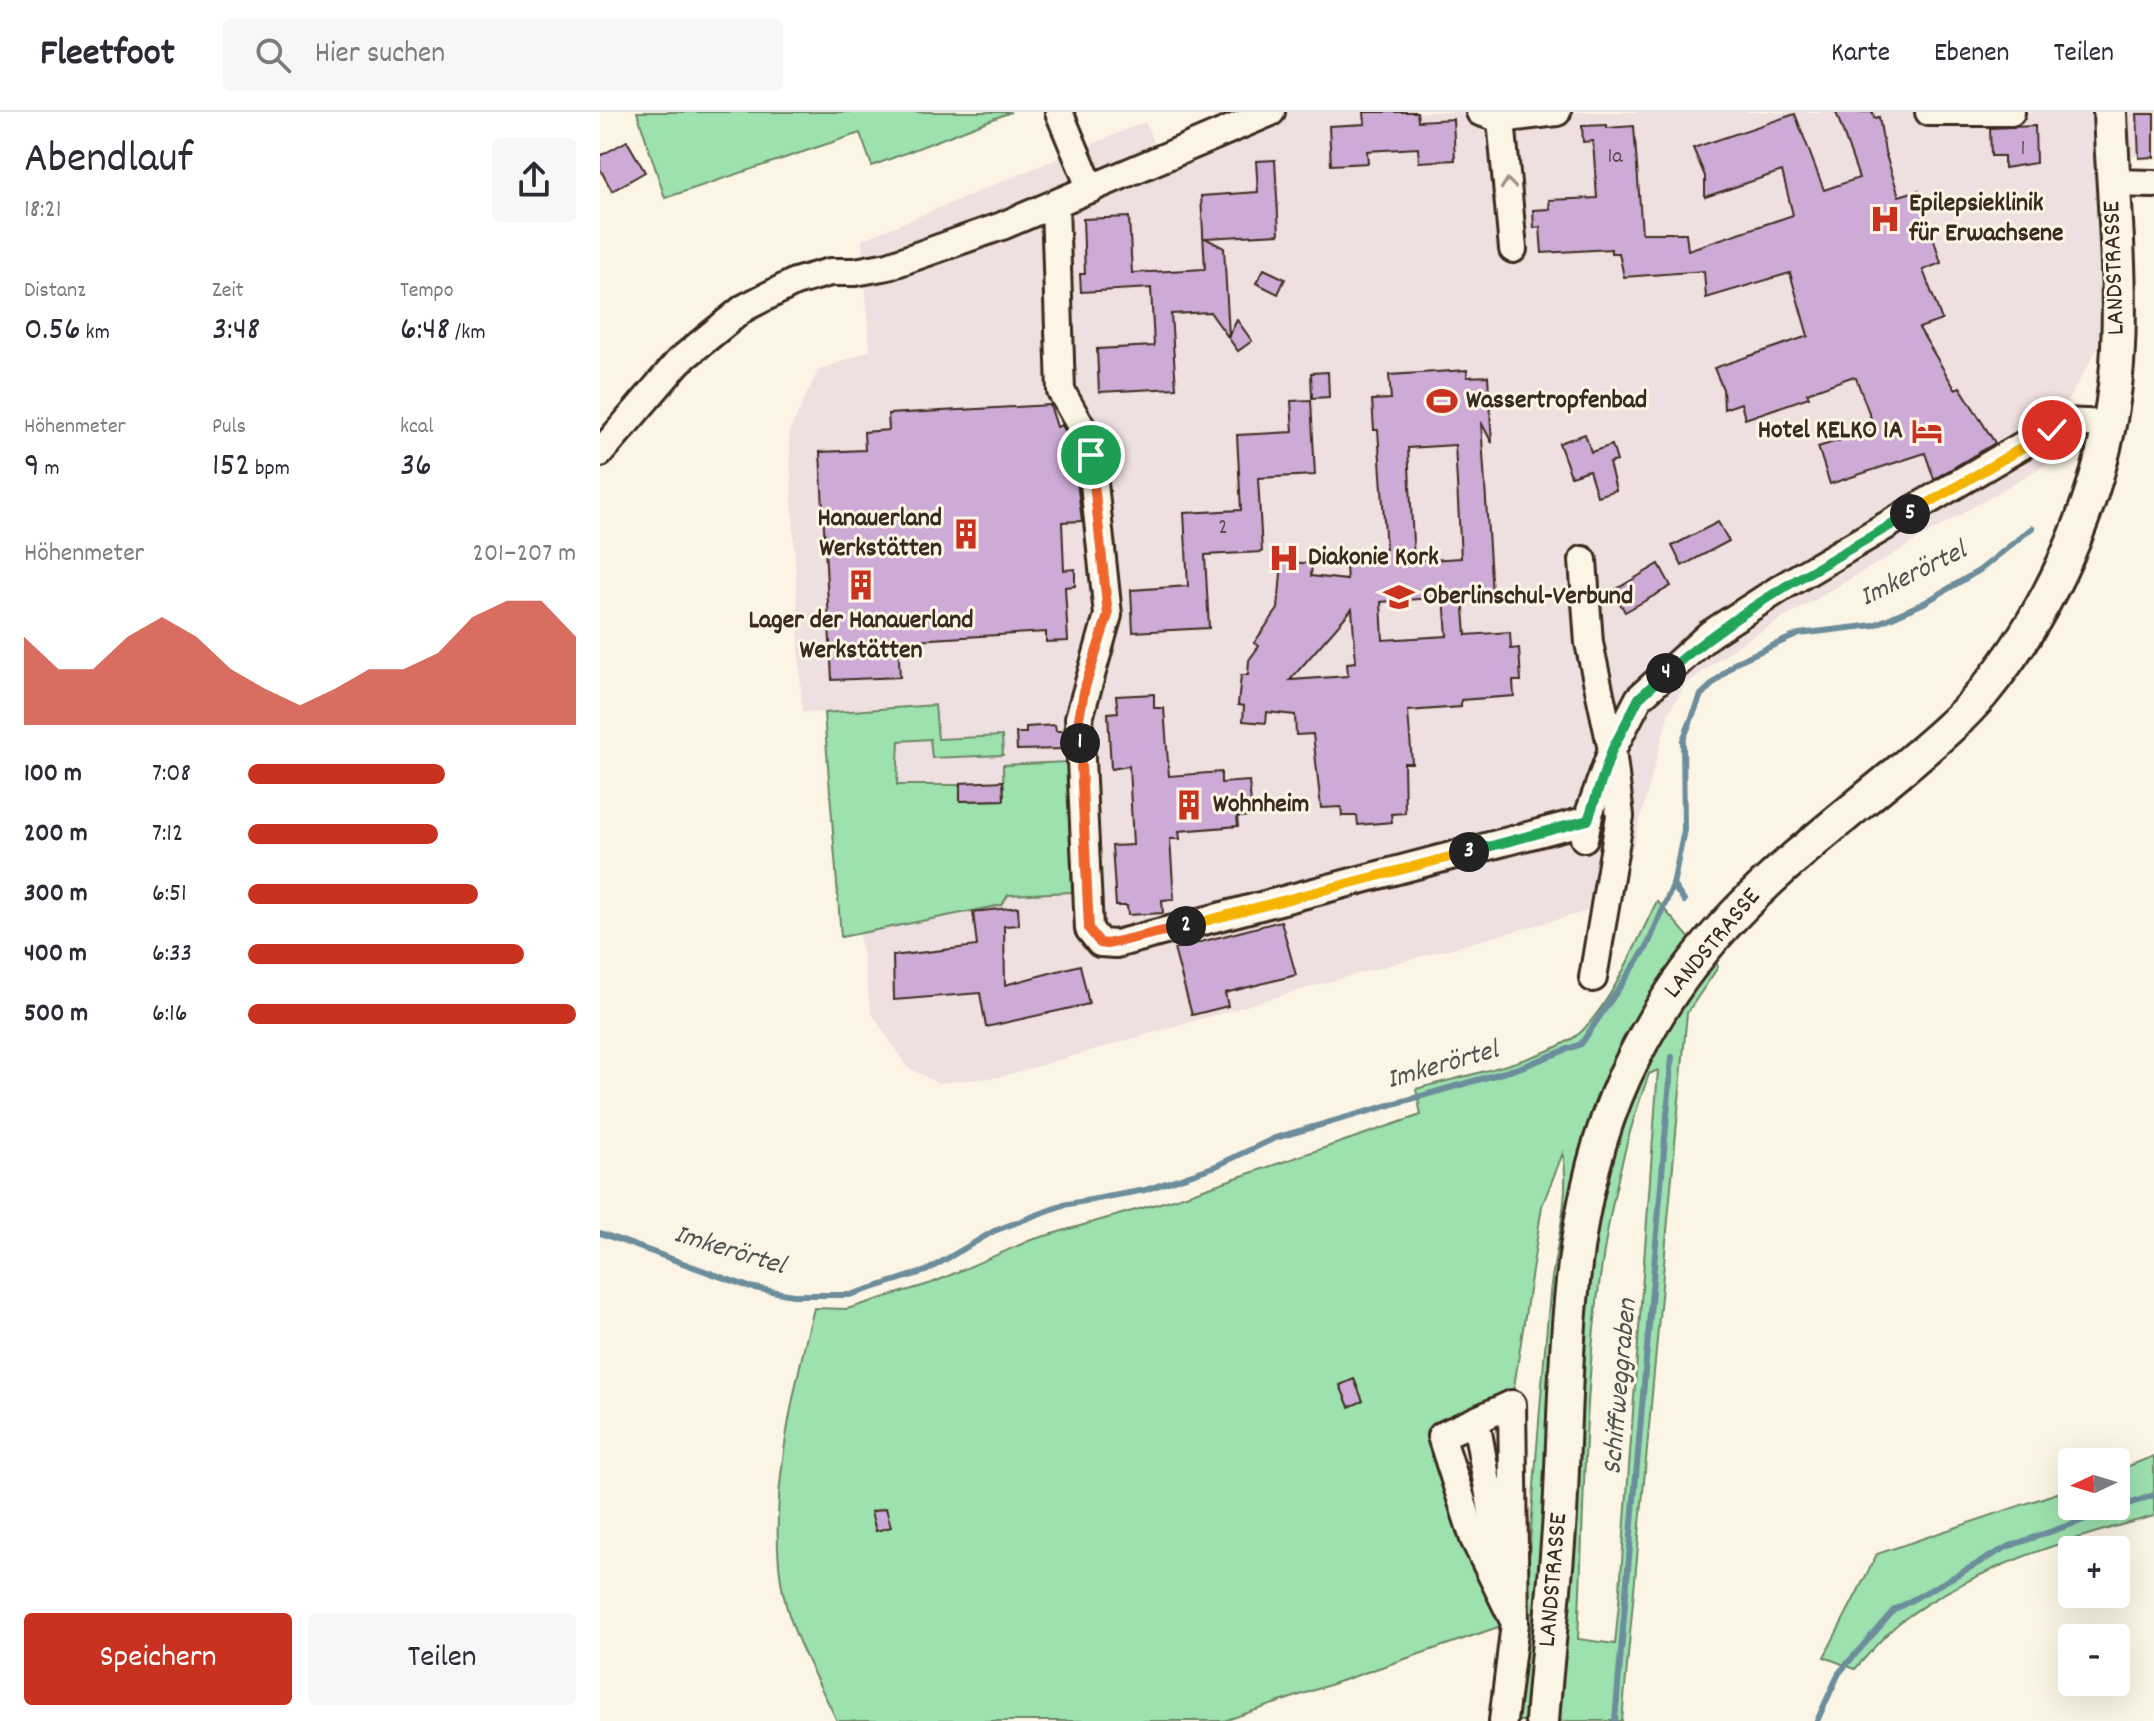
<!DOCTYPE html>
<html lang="de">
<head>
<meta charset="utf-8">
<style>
  body { margin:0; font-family:Dekko,sans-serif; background:#f7f7f7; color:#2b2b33; height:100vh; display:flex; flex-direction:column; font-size:30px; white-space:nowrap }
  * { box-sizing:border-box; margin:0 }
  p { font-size:26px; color:#7c7c81 }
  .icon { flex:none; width:44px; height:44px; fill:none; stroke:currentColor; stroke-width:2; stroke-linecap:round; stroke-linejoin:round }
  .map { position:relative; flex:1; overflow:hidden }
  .sheet { display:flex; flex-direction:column; background:#fff; width:600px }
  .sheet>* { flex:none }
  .needle { width:52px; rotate:266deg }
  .buttons { position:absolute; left:1458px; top:1336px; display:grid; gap:16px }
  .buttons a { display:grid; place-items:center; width:72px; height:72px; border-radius:8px; background:#fff; box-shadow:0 8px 32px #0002; font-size:40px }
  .pin { position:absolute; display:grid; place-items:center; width:68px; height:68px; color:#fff; margin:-34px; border:4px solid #fff; border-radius:50%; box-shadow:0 2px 8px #0007 }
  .km { position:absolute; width:40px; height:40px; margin:-20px; border-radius:50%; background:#222; color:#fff; font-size:22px; line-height:40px; text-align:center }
  .round { display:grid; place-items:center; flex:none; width:84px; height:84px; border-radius:8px; background:#f7f7f7 }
  .headline { display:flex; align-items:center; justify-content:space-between; height:136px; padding:0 24px }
  h1 { font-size:44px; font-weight:600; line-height:60px }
  .figures { display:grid; grid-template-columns:repeat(3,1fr); gap:12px; height:136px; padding:8px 24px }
  .figures div { display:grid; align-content:center }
  .figures b { font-size:34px; font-weight:600 }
  .figures small { font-size:22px; font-weight:400 }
  .figures p { font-size:22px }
  .chart { height:224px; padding:16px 24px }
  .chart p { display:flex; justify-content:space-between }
  .chart svg { width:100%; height:144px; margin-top:8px; fill:#c8321e; opacity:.7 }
  .primary-button { display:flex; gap:16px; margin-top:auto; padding:16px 24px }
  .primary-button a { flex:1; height:92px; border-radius:8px; background:#c8321e; color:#fff; font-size:32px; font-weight:600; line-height:92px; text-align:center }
  .primary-button a+a { background:#f7f7f7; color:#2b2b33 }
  ul { padding:0 24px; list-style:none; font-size:26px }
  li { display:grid; grid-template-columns:128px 96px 1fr; align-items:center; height:60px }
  li i { height:20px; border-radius:10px; background:#c8321e }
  header { display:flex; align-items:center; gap:48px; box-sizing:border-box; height:112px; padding:0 40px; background:#fff; border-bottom:2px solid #e1e1e2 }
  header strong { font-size:38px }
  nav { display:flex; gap:44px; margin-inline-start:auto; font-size:28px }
  .search { width:560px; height:72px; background:#f7f7f7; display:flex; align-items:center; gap:20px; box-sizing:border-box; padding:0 28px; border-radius:8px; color:#7c7c81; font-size:30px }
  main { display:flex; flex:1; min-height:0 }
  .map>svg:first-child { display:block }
</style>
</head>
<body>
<header>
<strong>Fleetfoot</strong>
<div class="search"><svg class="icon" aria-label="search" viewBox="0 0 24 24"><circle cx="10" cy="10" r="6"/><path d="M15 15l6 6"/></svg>Hier suchen</div>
<nav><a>Karte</a><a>Ebenen</a><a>Teilen</a></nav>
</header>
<main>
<section class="sheet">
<div class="headline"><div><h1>Abendlauf</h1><p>18:21</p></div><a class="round"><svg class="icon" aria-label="share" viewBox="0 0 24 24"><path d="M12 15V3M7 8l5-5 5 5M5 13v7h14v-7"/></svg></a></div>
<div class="figures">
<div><p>Distanz</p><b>0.56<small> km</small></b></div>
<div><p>Zeit</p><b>3:48</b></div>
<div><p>Tempo</p><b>6:48<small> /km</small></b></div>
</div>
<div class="figures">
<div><p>Höhenmeter</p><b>9<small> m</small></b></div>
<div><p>Puls</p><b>152<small> bpm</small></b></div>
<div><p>kcal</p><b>36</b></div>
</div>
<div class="chart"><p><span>Höhenmeter</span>201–207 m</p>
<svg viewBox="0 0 160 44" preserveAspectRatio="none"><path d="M0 44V17L10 27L20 27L30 17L40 11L50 17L60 27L70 33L80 38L90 33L100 27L110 27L120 22L130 11L140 6L150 6L160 17V44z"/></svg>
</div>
<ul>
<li><b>100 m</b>7:08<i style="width:60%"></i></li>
<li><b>200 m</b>7:12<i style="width:58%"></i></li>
<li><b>300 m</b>6:51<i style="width:70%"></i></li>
<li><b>400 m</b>6:33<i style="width:84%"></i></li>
<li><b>500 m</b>6:16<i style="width:100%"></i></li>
</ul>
<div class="primary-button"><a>Speichern</a><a>Teilen</a></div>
</section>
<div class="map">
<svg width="1554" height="1609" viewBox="0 0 1554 1609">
  <rect width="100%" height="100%" fill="#fcf5e5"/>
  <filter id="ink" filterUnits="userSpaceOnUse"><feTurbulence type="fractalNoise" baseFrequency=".0125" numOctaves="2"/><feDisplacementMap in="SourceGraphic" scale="16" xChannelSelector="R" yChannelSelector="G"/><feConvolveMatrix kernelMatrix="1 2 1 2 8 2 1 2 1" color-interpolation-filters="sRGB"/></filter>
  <g filter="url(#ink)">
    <path fill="#eedfe0" d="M647,0H1554V44H1500L1504,225L1456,309L1447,352L1143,530L1086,572L1069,600L1018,791L746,865L400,965L337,971L306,954L271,900L259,822L241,825L224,601L202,600L189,320L218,259L270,238L262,128L545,10L555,34Z"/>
    <g fill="#9ce1ae" stroke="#6c8666" stroke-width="2" fill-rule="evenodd">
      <path d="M37,0H411L272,54L260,21L65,86Z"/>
      <path d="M335,593L338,627L402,624L403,643L332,646L330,627L299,629L297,673H360L361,689L404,688L403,653L467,650L472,780L408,783L402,793L241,825L224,601Z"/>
      <path d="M1057,789L1094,831L1022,945L953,1304L928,1609H903L910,1511L624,1609H237C218,1568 192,1525 183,1480C166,1397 193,1277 214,1196L247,1197L332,1171L431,1128L574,1087L821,1003L816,977C855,966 958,945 983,918C1016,883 1036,831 1057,789ZM963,1041C971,1087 955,1135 950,1181C940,1289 932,1397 925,1506L842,1324L912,1288L942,1094Z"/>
      <path d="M1114,843L1118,855L1087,901L1022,1609H960L985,1154L1016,1014L1060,921ZM1058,958L1019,1491L1015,1532L978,1527C987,1337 982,1142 1049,962Z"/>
      <path d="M1554,1344V1404C1468,1427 1375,1455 1303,1508C1285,1521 1270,1541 1255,1557L1224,1545L1277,1442L1472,1376V1394H1516V1359Z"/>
    </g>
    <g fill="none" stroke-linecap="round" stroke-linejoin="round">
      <g stroke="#6c8d9b" stroke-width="6">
        <path d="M1073,773L1084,789"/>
        <path d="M0,1121L149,1175L193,1183H250L326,1159L394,1119L463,1093L545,1078L616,1054L675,1026L919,956L981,932L1047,835L1073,773L1084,718L1083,628L1101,583L1136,550L1199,522L1274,513L1324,491L1380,458L1432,416"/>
        <path d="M1015,1609L1072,945"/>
        <path d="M1217,1609L1239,1561L1294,1498L1407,1435L1554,1383"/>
      </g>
    </g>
    <g fill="#cdabd6" stroke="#3b2a1e" stroke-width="2" fill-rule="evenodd">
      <path d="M764,0H817L818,9L853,7L855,48L819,50L818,36L767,39L768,51L731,53L729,14L765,12Z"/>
      <path d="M1236,0H1273L1274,6L1279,5L1285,40L1299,84L1319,78L1341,151L1323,158L1342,208L1319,216L1355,277L1360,275L1395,331L1334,367L1325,341L1230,372L1218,335L1275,317L1256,266L1251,265L1207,281L1209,285L1145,307L1141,291L1124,297L1123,277L1114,256L1208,224L1190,161L1106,186L1104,159L1024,165L1019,141H1011V137L942,141L940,115L934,116L933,98L950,97L949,88L997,86L993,29L983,30L982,14L1007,13V16L1034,14L1042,121H1086L1088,138L1193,103L1182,59L1105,85V64L1093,36L1195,2L1224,78L1259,66Z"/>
      <path d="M1537,2H1554V45L1539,46Z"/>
      <path d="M1435,14L1436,51L1404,56V44H1391L1390,16Z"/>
      <path d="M27,29L45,60L12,79L0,57V44Z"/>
      <path d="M675,48L679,122L605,126L624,136L629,224L637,208L652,229L638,239L610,200L571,202L576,276L499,280L497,237L554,234L551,176L481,180L480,162H485L483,107L529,105L532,161L605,157L601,84L658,80L656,49Z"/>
      <path d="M664,157L685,167L678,182L656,171Z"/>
      <path d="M867,258V265L888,264L892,331L881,310L892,482L863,484L866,523L910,520L911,537L919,536L921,569H913L914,584L861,588V595L808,599L812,651H804L805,701L791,702L792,710L758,713L757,704H742L741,695L721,696L713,622L696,623L695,603L667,600L666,611L643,609L644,594L638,593L641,563H648L649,548L659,534L654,531L678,497L682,449L712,452L711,464L747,468L745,440L786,437L778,318H774L772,288L791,287L789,263ZM855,333L861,446L814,449L808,336ZM844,485L847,524L783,528L781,490ZM752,497L756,550L747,551L748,564L690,568Z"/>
      <path d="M728,260L729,285L712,286L711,261Z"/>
      <path d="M711,288L715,363L658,366L662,440L605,443L609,516L533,520L531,478L588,474L584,401L641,398L637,323L693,320L691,289Z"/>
      <path d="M450,293L457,315L462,313L472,331L482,409L462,410L464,458L475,457V474L465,475L468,529L446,530V520L298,529L300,565L232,568L220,340L265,338L264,320L289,318L288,302Z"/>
      <path d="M985,322L991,340L1012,333L1017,349L1009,351L1016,378L997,384L989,358L971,364L959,331Z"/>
      <path d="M1118,410L1129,429L1082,454L1072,434Z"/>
      <path d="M1059,452L1071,474L1025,500L1013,479Z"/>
      <path d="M554,582V596H564L569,664L621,660V671L649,669L652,704L637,705L638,714L579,719L580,727H570L574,787L562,788L563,801L528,803L527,794H516L512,734L533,733L529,654L511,657L508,601L518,600L516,584Z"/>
      <path d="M455,613L456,619H463L464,637L417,638L416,621H426V615Z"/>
      <path d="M403,669L404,688L360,689V671Z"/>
      <path d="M418,795L419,813L404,814L405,873L480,853L489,892L386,915L380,881L294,888L293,844L377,834L373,800Z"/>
      <path d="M681,809L696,863L625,881L628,894L592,903L574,837Z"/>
      <path d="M754,1267L763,1289L749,1295L740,1273Z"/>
      <path d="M286,1396L291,1415L276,1419L271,1400Z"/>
    </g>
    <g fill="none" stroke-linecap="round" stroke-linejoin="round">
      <g stroke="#3b2a1e" stroke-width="32">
        <g id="minor">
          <path d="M459,0L491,77"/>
          <path d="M880,0L901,7L957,0"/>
          <path d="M1329,0H1411"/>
          <path d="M901,7L913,137"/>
          <path d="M1513,71L1554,72"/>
          <path d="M455,93L461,279L487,325L491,343L508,503L479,606L489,817L500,831L516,832L988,708"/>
          <path d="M0,341L79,249L144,196L195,170L230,160H255L288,154L402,114L671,0"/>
          <path d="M983,448L989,531L1012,638L1020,704L993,866"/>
          <path d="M984,726L990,699L1012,638L1039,586L1110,522L1184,474L1462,310L1509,312"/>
          <path d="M876,1309L901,1449"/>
          <path d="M903,1609L915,1511L912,1292L841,1324L874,1427L915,1511"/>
        </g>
      </g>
      <g stroke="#3b2a1e" stroke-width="38">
        <path id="major" d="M942,1609C947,1540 956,1471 960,1402C968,1248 962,1084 1035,943C1102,811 1192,748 1303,656C1330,633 1359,609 1382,582C1456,493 1509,368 1517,252C1523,169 1513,83 1510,0"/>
      </g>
      <use href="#minor" stroke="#fcf5e5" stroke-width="26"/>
      <use href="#major" stroke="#fcf5e5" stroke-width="32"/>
    </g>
    <defs><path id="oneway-chevron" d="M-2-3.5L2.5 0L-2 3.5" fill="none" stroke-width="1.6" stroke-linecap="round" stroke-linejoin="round" transform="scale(2)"/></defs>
    <use stroke="#9c9082" href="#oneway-chevron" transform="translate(908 72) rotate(-96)"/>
  </g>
  <g fill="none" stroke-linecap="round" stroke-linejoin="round" filter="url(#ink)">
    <g stroke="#fff" stroke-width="16">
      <path id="split-1" d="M480,631L479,606L485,575L508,503L491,343"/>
    </g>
    <g stroke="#fff" stroke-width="16">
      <path id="split-2" d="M480,631L489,817L500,831L507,832L586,814"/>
    </g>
    <g stroke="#fff" stroke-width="16">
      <path id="split-3" d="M586,814L869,740"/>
    </g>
    <g stroke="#fff" stroke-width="16">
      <path id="split-4" d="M869,740L988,708L1012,638L1039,586L1066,561"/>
    </g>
    <g stroke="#fff" stroke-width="16">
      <path id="split-5" d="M1066,561C1140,495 1225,452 1310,402"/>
    </g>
    <g stroke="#fff" stroke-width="16">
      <path id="split-6" d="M1310,402L1452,318"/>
    </g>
    <use href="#split-1" stroke="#f0652b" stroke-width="10"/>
    <use href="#split-2" stroke="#f0652b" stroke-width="10"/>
    <use href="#split-3" stroke="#f5b400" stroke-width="10"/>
    <use href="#split-4" stroke="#22a559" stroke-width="10"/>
    <use href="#split-5" stroke="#22a559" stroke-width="10"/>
    <use href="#split-6" stroke="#f5b400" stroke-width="10"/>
  </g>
  <defs>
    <g id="hospital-bare" transform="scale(2.4)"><path d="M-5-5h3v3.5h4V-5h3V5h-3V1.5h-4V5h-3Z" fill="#c8321e" stroke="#fcf5e5" stroke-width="2.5" paint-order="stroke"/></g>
    <g id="stadium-bare" transform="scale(2.4)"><path d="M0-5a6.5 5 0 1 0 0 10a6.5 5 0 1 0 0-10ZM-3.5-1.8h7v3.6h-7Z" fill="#c8321e" stroke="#fcf5e5" stroke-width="2.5" paint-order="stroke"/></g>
    <g id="hotel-bare" transform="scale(2.4)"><path d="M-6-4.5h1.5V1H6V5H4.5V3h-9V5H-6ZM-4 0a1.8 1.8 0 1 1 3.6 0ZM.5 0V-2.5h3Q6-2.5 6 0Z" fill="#c8321e" stroke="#fcf5e5" stroke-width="2.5" paint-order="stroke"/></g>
    <g id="building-bare" transform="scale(2.4)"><path d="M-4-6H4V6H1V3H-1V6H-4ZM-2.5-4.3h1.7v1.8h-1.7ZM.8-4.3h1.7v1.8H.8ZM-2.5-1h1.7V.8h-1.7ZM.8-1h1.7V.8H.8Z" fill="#c8321e" stroke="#fcf5e5" stroke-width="2.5" paint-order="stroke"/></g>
    <g id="school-bare" transform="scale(2.4)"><path d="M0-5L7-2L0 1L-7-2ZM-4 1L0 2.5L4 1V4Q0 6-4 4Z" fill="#c8321e" stroke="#fcf5e5" stroke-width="2.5" paint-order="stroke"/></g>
  </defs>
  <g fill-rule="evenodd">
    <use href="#hospital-bare" x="1285" y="107"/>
    <use href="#stadium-bare" x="842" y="289"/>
    <use href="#hotel-bare" x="1327" y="319"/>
    <use href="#building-bare" x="366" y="422"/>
    <use href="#hospital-bare" x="684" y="446"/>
    <use href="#building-bare" x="261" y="473"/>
    <use href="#school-bare" x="799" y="485"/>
    <use href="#building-bare" x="589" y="693"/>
  </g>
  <g text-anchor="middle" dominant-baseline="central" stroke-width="6" stroke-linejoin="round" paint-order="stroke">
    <g font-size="22" fill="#604a4c">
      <text x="1423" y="37">1</text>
      <text x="1015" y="45">1a</text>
      <text x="623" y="416">2</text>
    </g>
    <g font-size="26" font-weight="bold" fill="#3b2a1e" stroke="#fcf5e5" text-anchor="start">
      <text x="1309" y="92">Epilepsieklinik<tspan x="1309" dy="30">für Erwachsene</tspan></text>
      <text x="866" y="289">Wassertropfenbad</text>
      <text x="1303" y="319" text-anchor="end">Hotel KELKO 1A</text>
      <text x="342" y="407" text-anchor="end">Hanauerland<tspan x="342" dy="30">Werkstätten</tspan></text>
      <text x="708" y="446">Diakonie Kork</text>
      <text x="823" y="485">Oberlinschul-Verbund</text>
      <text x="261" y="509" text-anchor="middle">Lager der Hanauerland<tspan x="261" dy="30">Werkstätten</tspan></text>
      <text x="613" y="693">Wohnheim</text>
    </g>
    <g font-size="26" fill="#3b2a1e" stroke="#fcf5e5">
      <text transform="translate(1515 156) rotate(-92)">LANDSTRASSE</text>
      <text transform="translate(1113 832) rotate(-50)">LANDSTRASSE</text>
      <text transform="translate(954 1468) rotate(-85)">LANDSTRASSE</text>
    </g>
    <g font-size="28" font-style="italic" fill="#505352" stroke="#fcf5e5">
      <text transform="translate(1314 464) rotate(-26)">Imkerörtel</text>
      <text transform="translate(843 955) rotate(-16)">Imkerörtel</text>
      <text transform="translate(129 1140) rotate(17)">Imkerörtel</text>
      <text transform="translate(1022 1275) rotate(-85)">Schiffweggraben</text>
    </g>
  </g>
</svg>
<div class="buttons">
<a><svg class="needle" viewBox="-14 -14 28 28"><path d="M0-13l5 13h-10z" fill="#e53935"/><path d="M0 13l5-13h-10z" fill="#7c7c81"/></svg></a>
<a>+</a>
<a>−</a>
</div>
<div class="pin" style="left:491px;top:343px;background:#1e9e55"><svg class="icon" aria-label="arrive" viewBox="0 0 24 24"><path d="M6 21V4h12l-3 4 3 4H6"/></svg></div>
<div class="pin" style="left:1452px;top:318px;background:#d93025"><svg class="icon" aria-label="check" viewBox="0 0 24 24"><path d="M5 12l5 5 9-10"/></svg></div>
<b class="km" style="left:480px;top:631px">1</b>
<b class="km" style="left:586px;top:814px">2</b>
<b class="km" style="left:869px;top:740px">3</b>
<b class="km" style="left:1066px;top:561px">4</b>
<b class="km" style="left:1310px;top:402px">5</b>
</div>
</main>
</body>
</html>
